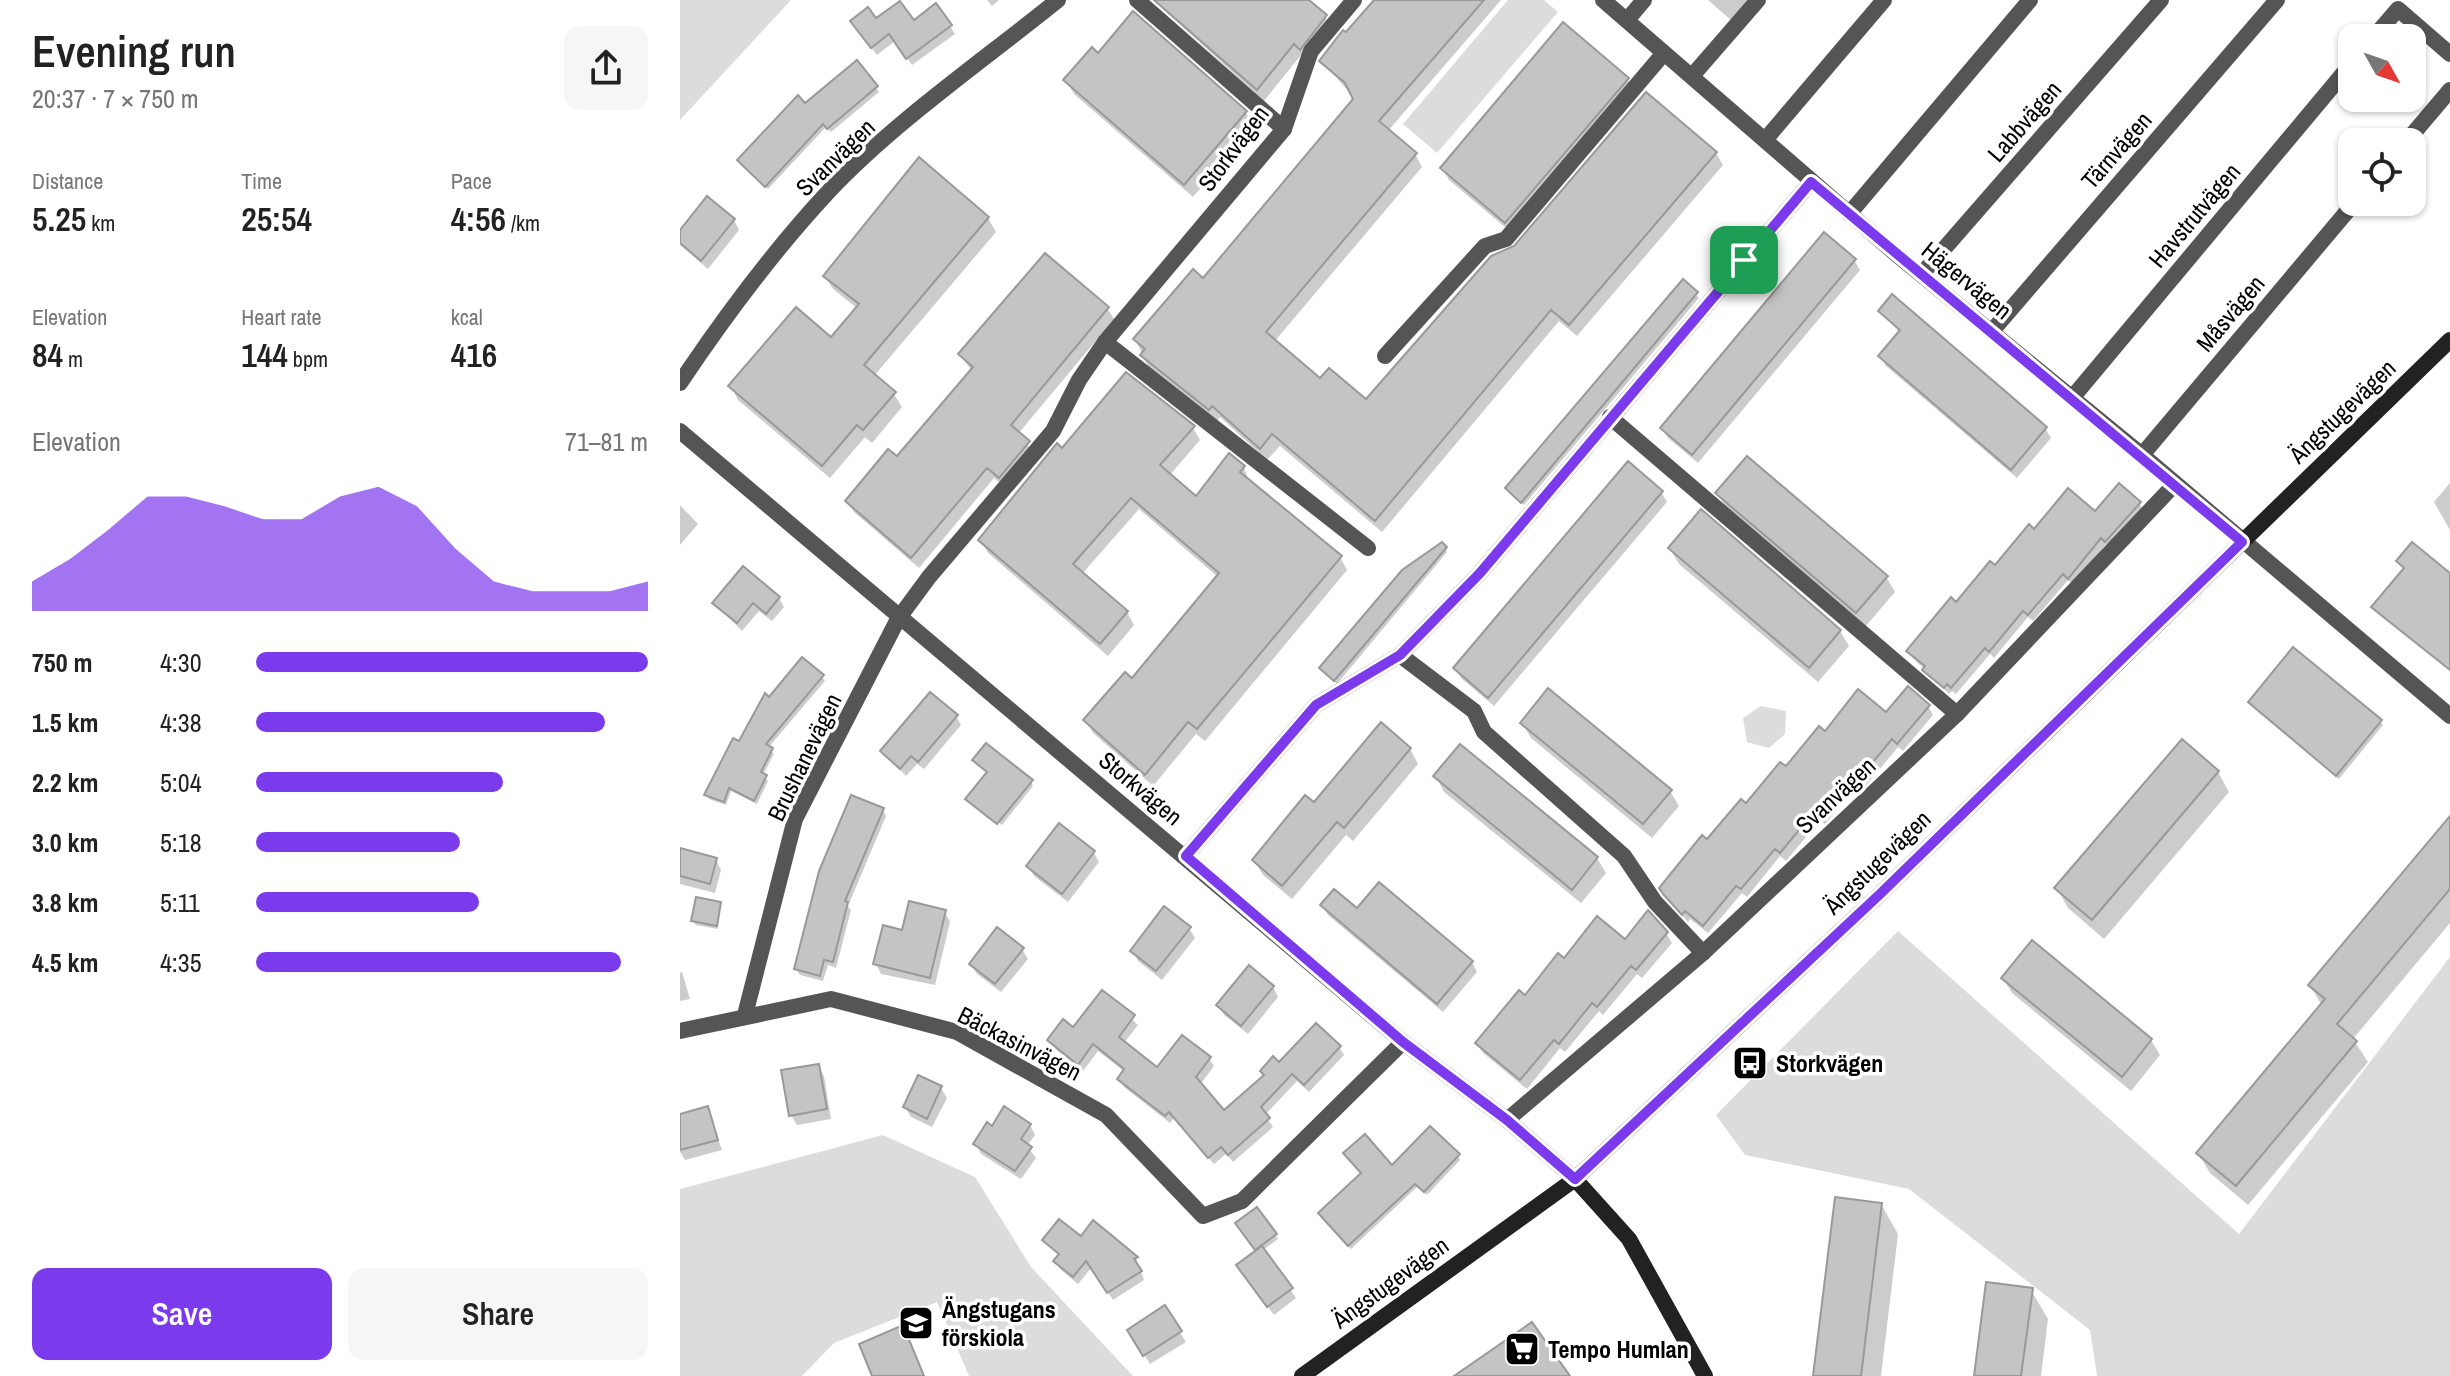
<!DOCTYPE html>
<html lang="en">
<head>
<meta charset="utf-8">
<style>
  body { margin:0; font-family:"Archivo Narrow",sans-serif; background:#f6f6f6; color:#222; height:100vh; display:flex; flex-direction:column; font-size:30px; white-space:nowrap }
  * { box-sizing:border-box; margin:0 }
  p { font-size:26px; color:#767676 }
  .icon { flex:none; width:44px; height:44px; fill:none; stroke:currentColor; stroke-width:2; stroke-linecap:round; stroke-linejoin:round }
  .map { position:relative; flex:1; overflow:hidden }
  .sheet { display:flex; flex-direction:column; background:#fff; width:680px }
  .sheet>* { flex:none }
  .needle { width:52px; rotate:130deg }
  .controls { position:absolute; left:1658px; top:24px; display:grid; gap:16px }
  .controls a { display:grid; place-items:center; width:88px; height:88px; border-radius:16px; background:#fff; box-shadow:0 2px 6px #0004; font-size:40px }
  .pin { position:absolute; display:grid; place-items:center; width:68px; height:68px; color:#fff; margin:-34px; border-radius:16px; box-shadow:0 4px 12px #0006 }
  .round { display:grid; place-items:center; flex:none; width:84px; height:84px; border-radius:16px; background:#f6f6f6 }
  .head { display:flex; align-items:center; justify-content:space-between; height:136px; padding:0 32px }
  h1 { font-size:44px; font-weight:600; line-height:60px }
  .stats { display:grid; grid-template-columns:repeat(3,1fr); gap:12px; height:136px; padding:8px 32px }
  .stats div { display:grid; align-content:center }
  .stats b { font-size:34px; font-weight:600 }
  .stats small { font-size:22px; font-weight:400 }
  .stats p { font-size:22px }
  .chart { height:224px; padding:16px 32px }
  .chart p { display:flex; justify-content:space-between }
  .chart svg { width:100%; height:144px; margin-top:8px; fill:#7c3aed; opacity:.7 }
  .action { display:flex; gap:16px; margin-top:auto; padding:16px 32px }
  .action a { flex:1; height:92px; border-radius:16px; background:#7c3aed; color:#fff; font-size:32px; font-weight:600; line-height:92px; text-align:center }
  .action a+a { background:#f6f6f6; color:#222 }
  ul { padding:0 32px; list-style:none; font-size:26px }
  li { display:grid; grid-template-columns:128px 96px 1fr; align-items:center; height:60px }
  li i { height:20px; border-radius:10px; background:#7c3aed }
  main { display:flex; flex:1; min-height:0 }
  .map>svg:first-child { display:block }
</style>
</head>
<body>
<main>
<section class="sheet">
<div class="head"><div><h1>Evening run</h1><p>20:37 · 7 × 750 m</p></div><a class="round"><svg class="icon" aria-label="share" viewBox="0 0 24 24"><path d="M12 15V3M7 8l5-5 5 5M5 13v7h14v-7"/></svg></a></div>
<div class="stats">
<div><p>Distance</p><b>5.25<small> km</small></b></div>
<div><p>Time</p><b>25:54</b></div>
<div><p>Pace</p><b>4:56<small> /km</small></b></div>
</div>
<div class="stats">
<div><p>Elevation</p><b>84<small> m</small></b></div>
<div><p>Heart rate</p><b>144<small> bpm</small></b></div>
<div><p>kcal</p><b>416</b></div>
</div>
<div class="chart"><p><span>Elevation</span>71–81 m</p>
<svg viewBox="0 0 160 44" preserveAspectRatio="none"><path d="M0 44V35L10 28L20 19L30 9L40 9L50 12L60 16L70 16L80 9L90 6L100 12L110 25L120 35L130 38L140 38L150 38L160 35V44z"/></svg>
</div>
<ul>
<li><b>750 m</b>4:30<i style="width:100%"></i></li>
<li><b>1.5 km</b>4:38<i style="width:89%"></i></li>
<li><b>2.2 km</b>5:04<i style="width:63%"></i></li>
<li><b>3.0 km</b>5:18<i style="width:52%"></i></li>
<li><b>3.8 km</b>5:11<i style="width:57%"></i></li>
<li><b>4.5 km</b>4:35<i style="width:93%"></i></li>
</ul>
<div class="action"><a>Save</a><a>Share</a></div>
</section>
<div class="map">
<svg width="1770" height="1376" viewBox="0 0 1770 1376">
  <rect width="100%" height="100%" fill="#fff"/>
  <g fill="#dcdcdc">
    <path d="M0,0H111L0,120Z"/>
    <path d="M828,0H864L878,12L757,153L723,124Z"/>
    <path d="M1081,706L1106,711L1105,734L1089,748L1067,742L1063,718Z"/>
    <path d="M1218,931L1559,1234L1770,957V1376H1417L1410,1330L1229,1189L1065,1155L1036,1115Z"/>
    <path d="M203,1135L295,1177L351,1267L453,1376H289L257,1302L154,1343L122,1376H0V1189Z"/>
  </g>
  <g fill="#0003">
    <path d="M307,0H319L312,6Z"/>
    <path d="M473,0H626L645,17L652,29L621,55L584,101Z"/>
    <path d="M696,0H821L708,131L735,154L742,167L594,342L640,381L687,402L1036,153L1043,165L897,336L879,321L702,532L600,446L587,460L540,417L537,421L469,368L455,339L523,281L675,99L642,61Z"/>
    <path d="M1028,0H1070L1052,21Z"/>
    <path d="M453,14L566,113L574,126L513,197L394,94L386,80L419,56Z"/>
    <path d="M196,21L270,26L275,34L232,65L215,41L197,55L177,30Z"/>
    <path d="M176,63L199,92L151,132L146,127L88,189L60,161Z"/>
    <path d="M947,79L954,90L832,233L769,180L762,168Z"/>
    <path d="M308,218L316,232L194,376L214,394L222,407L192,443L185,437L150,478L58,400L51,386L151,340L178,309L153,289L145,276Z"/>
    <path d="M54,220L59,230L28,269L0,245V233Z"/>
    <path d="M1174,260L1180,270L1018,463L988,438L982,428Z"/>
    <path d="M1003,282L1019,298L844,505L827,488Z"/>
    <path d="M427,308L434,319L338,434L355,454L326,488L314,478L239,568L174,512L167,501L217,458L292,371L280,355Z"/>
    <path d="M1200,311L1365,428L1371,438L1337,478L1206,366L1200,356L1220,333Z"/>
    <path d="M513,428L520,440L489,476L516,499L550,456L564,467L569,482L660,557L667,570L525,741L516,734L473,786L413,733L406,720L453,681L538,577L459,509L402,574L447,612L454,625L428,656L308,553L301,540L382,450Z"/>
    <path d="M1770,483V530L1754,502Z"/>
    <path d="M981,492L987,502L814,706L781,678L775,669Z"/>
    <path d="M1038,493L1206,577L1215,592L1185,627L1046,508Z"/>
    <path d="M1459,503L1464,511L1430,548L1426,544L1393,585L1388,580L1353,621L1348,617L1314,658L1310,654L1276,694L1272,691L1269,694L1233,658L1228,651L1354,532Z"/>
    <path d="M0,505L18,524L0,545Z"/>
    <path d="M765,548L767,552L657,684L644,672L641,668Z"/>
    <path d="M990,549L1160,631L1169,646L1138,682L999,564Z"/>
    <path d="M99,598L104,607L92,621L79,611L62,631L35,604Z"/>
    <path d="M142,677L145,681L88,748L94,754L83,775L88,781L77,804L51,791L46,805L29,799L27,795L60,743Z"/>
    <path d="M1570,703L1700,721L1703,725L1659,779Z"/>
    <path d="M1248,706L1253,715L1223,751L1218,747L1184,788L1179,783L1145,824L1140,820L1106,861L1100,856L1067,897L1062,893L1028,933L1010,919L1008,922L987,898L1027,842L1145,734Z"/>
    <path d="M276,716L281,725L244,769L237,764L226,776L202,751Z"/>
    <path d="M842,723L990,791L999,806L972,838L851,738Z"/>
    <path d="M730,749L738,764L673,841L666,835L612,899L583,875L574,860L634,805Z"/>
    <path d="M295,760L351,781L353,786L322,825L288,798L308,773Z"/>
    <path d="M1538,772L1549,792L1424,939L1388,908L1377,888Z"/>
    <path d="M756,776L917,858L926,873L901,903L764,792Z"/>
    <path d="M203,810L206,816L168,906L171,910L156,968L148,965L143,981L120,975L116,969Z"/>
    <path d="M1770,819V923L1673,1039L1688,1062L1568,1205L1530,1173L1518,1153L1642,1006L1630,985Z"/>
    <path d="M379,826L414,853L419,862L388,902L354,876L348,866Z"/>
    <path d="M0,853L36,860L41,870L35,893L0,884Z"/>
    <path d="M40,904L38,929L16,925L13,921Z"/>
    <path d="M643,906L677,911L792,962L797,972L763,1012L648,915Z"/>
    <path d="M265,912L270,922L255,985L201,974L196,964L223,932Z"/>
    <path d="M509,928L515,938L482,980L458,961L453,951Z"/>
    <path d="M986,933L992,943L962,978L957,974L923,1015L919,1011L885,1052L880,1048L847,1089L803,1053L797,1043L884,960Z"/>
    <path d="M342,949L348,959L321,992L297,974L291,964Z"/>
    <path d="M2,972L10,999L0,1001V973Z"/>
    <path d="M1323,978L1471,1040L1480,1055L1451,1091L1332,993Z"/>
    <path d="M593,987L598,997L568,1034L544,1015L539,1005Z"/>
    <path d="M423,992L458,1025L444,1043L477,1070L529,1059L534,1066L520,1085L544,1113L599,1064L659,1047L664,1055L629,1092L617,1081L585,1115L593,1127L553,1162L546,1154L534,1164L494,1118L490,1123L444,1087L439,1079L445,1072L418,1051L403,1071L374,1048L369,1041L394,1030Z"/>
    <path d="M138,1066L144,1076L151,1119L117,1125L111,1115Z"/>
    <path d="M261,1088L267,1098L252,1127L231,1117L225,1107Z"/>
    <path d="M27,1108L42,1150L5,1160L0,1152V1116Z"/>
    <path d="M350,1125L355,1135L347,1146L356,1158L341,1179L301,1154L296,1144L312,1128Z"/>
    <path d="M778,1156L780,1160L747,1195L738,1186L671,1249L643,1217L712,1168Z"/>
    <path d="M1201,1204L1218,1234L1201,1376H1135Z"/>
    <path d="M576,1210L598,1239L583,1250L616,1298L594,1315L564,1275L578,1252L560,1228Z"/>
    <path d="M401,1239L456,1258L464,1280L433,1300L412,1267L398,1284L380,1269L376,1261L379,1256L364,1240Z"/>
    <path d="M1351,1290L1368,1319L1361,1376H1296Z"/>
    <path d="M485,1308L506,1342L470,1364L450,1331Z"/>
  </g>
  <g fill="#c4c4c4" stroke="#999" stroke-width="2">
    <path d="M474,0H629L647,15L620,50L614,44L577,90Z"/>
    <path d="M694,0H804L699,121L737,153L586,332L640,378L649,368L686,399L811,256L834,246L966,92L1037,152L889,325L871,310L695,521L592,434L580,449L532,406L529,410L460,355L465,349L453,339L513,269L523,278L673,99L665,83L639,61L663,30L666,32Z"/>
    <path d="M220,1L234,20L256,3L272,25L226,59L209,34L191,48L170,21L188,7L196,18Z"/>
    <path d="M453,11L567,111L504,185L383,80L412,47L418,53Z"/>
    <path d="M883,22L949,78L825,223L760,168Z"/>
    <path d="M177,60L198,86L147,129L143,124L85,187L57,160L118,95L125,103Z"/>
    <path d="M239,157L309,217L184,365L216,392L183,430L177,425L142,466L48,386L116,307L151,337L179,304L143,276Z"/>
    <path d="M27,196L55,219L21,261L0,243V230Z"/>
    <path d="M1144,232L1176,259L1012,455L980,428Z"/>
    <path d="M365,253L429,307L331,425L350,441L319,478L307,468L231,558L165,501L208,449L217,456L293,367L278,354Z"/>
    <path d="M1003,279L1018,292L841,503L825,488Z"/>
    <path d="M1212,294L1367,427L1331,470L1198,356L1220,330L1198,311Z"/>
    <path d="M446,372L515,426L480,465L516,496L549,453L565,466L560,472L662,556L517,729L508,722L465,775L403,720L445,672L452,678L539,573L451,498L393,564L448,611L420,644L298,540L377,443L382,448Z"/>
    <path d="M1067,456L1208,576L1176,613L1035,493Z"/>
    <path d="M948,461L983,491L808,698L773,668Z"/>
    <path d="M1439,483L1461,502L1425,542L1421,538L1388,579L1383,574L1348,615L1343,611L1309,652L1305,648L1271,688L1267,684L1264,688L1242,670L1245,666L1226,651L1271,597L1276,602L1310,561L1315,565L1349,524L1354,529L1388,488L1415,511Z"/>
    <path d="M1021,509L1161,630L1129,668L988,548Z"/>
    <path d="M762,542L767,547L654,681L639,668L722,570Z"/>
    <path d="M1732,542L1770,573V670L1691,607L1724,568L1716,561Z"/>
    <path d="M63,566L100,597L86,614L73,603L57,623L32,603Z"/>
    <path d="M1613,647L1702,720L1656,776L1568,702Z"/>
    <path d="M122,657L144,675L86,744L93,748L81,772L87,775L74,801L49,788L44,802L24,795L53,738L59,741L85,693L89,697Z"/>
    <path d="M1228,686L1250,705L1217,744L1212,739L1178,780L1173,776L1139,816L1134,812L1100,853L1095,849L1061,889L1056,886L1023,926L1005,911L1002,915L984,895L979,888L1022,835L1027,839L1061,799L1066,803L1100,762L1106,766L1139,726L1145,731L1178,689L1206,712Z"/>
    <path d="M868,688L992,790L963,824L840,723Z"/>
    <path d="M250,692L278,715L238,762L231,756L220,769L200,751Z"/>
    <path d="M701,722L731,748L664,828L657,822L602,886L572,860L625,795L634,802Z"/>
    <path d="M1502,739L1539,771L1412,920L1374,888Z"/>
    <path d="M306,743L353,780L317,824L285,799L307,772L292,760Z"/>
    <path d="M780,744L918,857L892,890L753,776Z"/>
    <path d="M171,795L204,808L165,901L168,902L153,962L144,960L140,976L114,969L139,871Z"/>
    <path d="M1770,816V889L1657,1024L1677,1041L1556,1186L1516,1153L1645,999L1628,985Z"/>
    <path d="M379,823L415,851L382,894L346,866Z"/>
    <path d="M0,848L37,858L30,884L0,876Z"/>
    <path d="M699,882L793,961L757,1004L640,905L654,889L677,908Z"/>
    <path d="M16,897L41,902L37,926L11,921Z"/>
    <path d="M229,901L266,910L250,978L193,964L203,925L222,930Z"/>
    <path d="M484,906L511,927L476,971L450,951Z"/>
    <path d="M968,910L988,932L956,970L951,966L917,1007L912,1003L879,1044L874,1040L840,1080L795,1043L839,990L845,995L878,953L884,958L917,916L945,939Z"/>
    <path d="M317,927L344,948L315,984L289,964Z"/>
    <path d="M1352,940L1472,1039L1442,1077L1321,978Z"/>
    <path d="M569,965L594,986L561,1026L536,1005Z"/>
    <path d="M422,990L455,1015L439,1037L477,1067L502,1035L531,1057L516,1077L544,1110L584,1075L580,1071L593,1056L599,1062L636,1023L661,1046L624,1085L612,1074L581,1107L590,1118L548,1155L541,1147L528,1158L489,1112L485,1116L437,1079L444,1069L413,1044L398,1065L367,1040L383,1019L393,1027Z"/>
    <path d="M139,1064L147,1109L109,1116L101,1070Z"/>
    <path d="M238,1075L262,1086L247,1119L223,1107Z"/>
    <path d="M28,1106L38,1140L0,1150V1114Z"/>
    <path d="M324,1106L351,1124L341,1139L352,1147L335,1171L293,1144L307,1122L312,1126Z"/>
    <path d="M750,1126L780,1154L744,1192L735,1184L668,1246L638,1213L681,1173L663,1153L685,1134L712,1165Z"/>
    <path d="M1155,1197L1202,1203L1181,1376H1133Z"/>
    <path d="M577,1207L597,1234L575,1250L555,1223Z"/>
    <path d="M379,1219L401,1236L413,1220L458,1257L454,1259L462,1271L427,1293L406,1261L393,1277L373,1261L379,1254L362,1240Z"/>
    <path d="M582,1246L613,1288L587,1307L556,1265Z"/>
    <path d="M1306,1282L1353,1288L1341,1376H1294Z"/>
    <path d="M485,1305L502,1331L463,1356L447,1330Z"/>
    <path d="M852,1322L890,1376H774Z"/>
    <path d="M223,1325L244,1376H192L179,1344Z"/>
  </g>
  <g fill="none" stroke-linecap="round" stroke-linejoin="round">
    <g stroke="#555" stroke-width="16">
      <path d="M457,0L604,129"/>
      <path d="M923,0L1216,254L1462,455L1770,716"/>
      <path d="M947,20L964,0"/>
      <path d="M1693,38L1718,9L1770,54"/>
      <path d="M1012,76L1078,0"/>
      <path d="M1085,140L1204,0"/>
      <path d="M1726,142L1770,90"/>
      <path d="M1169,214L1350,0"/>
      <path d="M1242,274L1481,0"/>
      <path d="M1312,331L1597,0"/>
      <path d="M425,342L688,548"/>
      <path d="M705,356L805,246L826,239L984,53"/>
      <path d="M0,383C45,316 94,250 149,191C213,123 305,59 378,0"/>
      <path d="M1392,398L1672,63"/>
      <path d="M930,417L1277,714"/>
      <path d="M0,431L723,1042L827,1120L895,1179"/>
      <path d="M1462,455L1675,202"/>
      <path d="M720,655L794,711L804,732L944,856L975,902L1023,953"/>
      <path d="M506,856L636,705L720,655L800,573L1131,182"/>
      <path d="M65,1015L115,819L218,619L249,577L373,431L399,380L425,342L604,129L631,51L674,0"/>
      <path d="M0,1031L151,999L277,1032L426,1115L523,1216L562,1201L723,1042"/>
      <path d="M827,1120L1023,953L1277,714L1495,484"/>
    </g>
    <g stroke="#222" stroke-width="16">
      <path d="M895,1179L949,1239L1025,1376"/>
      <path d="M622,1376L895,1179L1199,895L1770,340"/>
    </g>
  </g>
  <g fill="none" stroke-linecap="round" stroke-linejoin="round">
    <g stroke="#fff" stroke-width="16">
      <path id="route" d="M1131,182L1562,542L1199,895L895,1179L827,1120L723,1042L506,856L636,705L720,655L800,573Z"/>
    </g>
    <use href="#route" stroke="#7c3aed" stroke-width="10"/>
  </g>
  <defs>
    <g id="bus-square" transform="scale(1.8)"><rect x="-9" y="-9" width="18" height="18" rx="4" fill="#000" stroke="#fff"/><path d="M-5-6H5V4H4V6H2V4H-2V6H-4V4H-5ZM-3.5-4V0h7V-4ZM-3.5 1.2v1.5H-2V1.2ZM2 1.2v1.5H3.5V1.2Z" fill="#fff"/></g>
    <g id="school-square" transform="scale(1.8)"><rect x="-9" y="-9" width="18" height="18" rx="4" fill="#000" stroke="#fff"/><path d="M0-5L7-2L0 1L-7-2ZM-4 1L0 2.5L4 1V4Q0 6-4 4Z" fill="#fff"/></g>
    <g id="supermarket-square" transform="scale(1.8)"><rect x="-9" y="-9" width="18" height="18" rx="4" fill="#000" stroke="#fff"/><path d="M-6-5.5h2.5l.6 2H6L4.5 2H-2.5L-4.4-4H-6ZM-1.5 3.2a1.3 1.3 0 1 0 .1 0ZM3 3.2a1.3 1.3 0 1 0 .1 0Z" fill="#fff"/></g>
  </defs>
  <g fill-rule="evenodd">
    <use href="#bus-square" x="1070" y="1063"/>
    <use href="#school-square" x="236" y="1323"/>
    <use href="#supermarket-square" x="842" y="1349"/>
  </g>
  <g text-anchor="middle" dominant-baseline="central" stroke-width="7" stroke-linejoin="round" paint-order="stroke">
    <g font-size="24" fill="#000" stroke="#fff">
      <text transform="translate(1344 121) rotate(-49)">Labbvägen</text>
      <text transform="translate(553 148) rotate(-53)">Storkvägen</text>
      <text transform="translate(1436 150) rotate(-49)">Tärnvägen</text>
      <text transform="translate(155 157) rotate(-44)">Svanvägen</text>
      <text transform="translate(1514 215) rotate(-50)">Havstrutvägen</text>
      <text transform="translate(1287 280) rotate(39)">Hägervägen</text>
      <text transform="translate(1550 313) rotate(-50)">Måsvägen</text>
      <text transform="translate(1662 411) rotate(-44)">Ängstugevägen</text>
      <text transform="translate(124 757) rotate(-64)">Brushanevägen</text>
      <text transform="translate(461 788) rotate(40)">Storkvägen</text>
      <text transform="translate(1155 795) rotate(-43)">Svanvägen</text>
      <text transform="translate(1197 862) rotate(-44)">Ängstugevägen</text>
      <text transform="translate(340 1043) rotate(27)">Bäckasinvägen</text>
      <text transform="translate(710 1282) rotate(-36)">Ängstugevägen</text>
    </g>
    <g font-size="24" font-weight="bold" fill="#000" stroke="#fff" text-anchor="start">
      <text x="1096" y="1063">Storkvägen</text>
      <text x="262" y="1309">Ängstugans<tspan x="262" dy="28">förskiola</tspan></text>
      <text x="868" y="1349">Tempo Humlan</text>
    </g>
  </g>
</svg>
<div class="controls">
<a><svg class="needle" viewBox="-14 -14 28 28"><path d="M0-13l5 13h-10z" fill="#e53935"/><path d="M0 13l5-13h-10z" fill="#767676"/></svg></a>
<a><svg class="icon" aria-label="locate" viewBox="0 0 24 24"><circle cx="12" cy="12" r="6"/><path d="M12 2v4M12 18v4M2 12h4M18 12h4"/></svg></a>
</div>
<div class="pin" style="left:1064px;top:260px;background:#1e9e55"><svg class="icon" aria-label="arrive" viewBox="0 0 24 24"><path d="M6 21V4h12l-3 4 3 4H6"/></svg></div>
</div>
</main>
</body>
</html>
